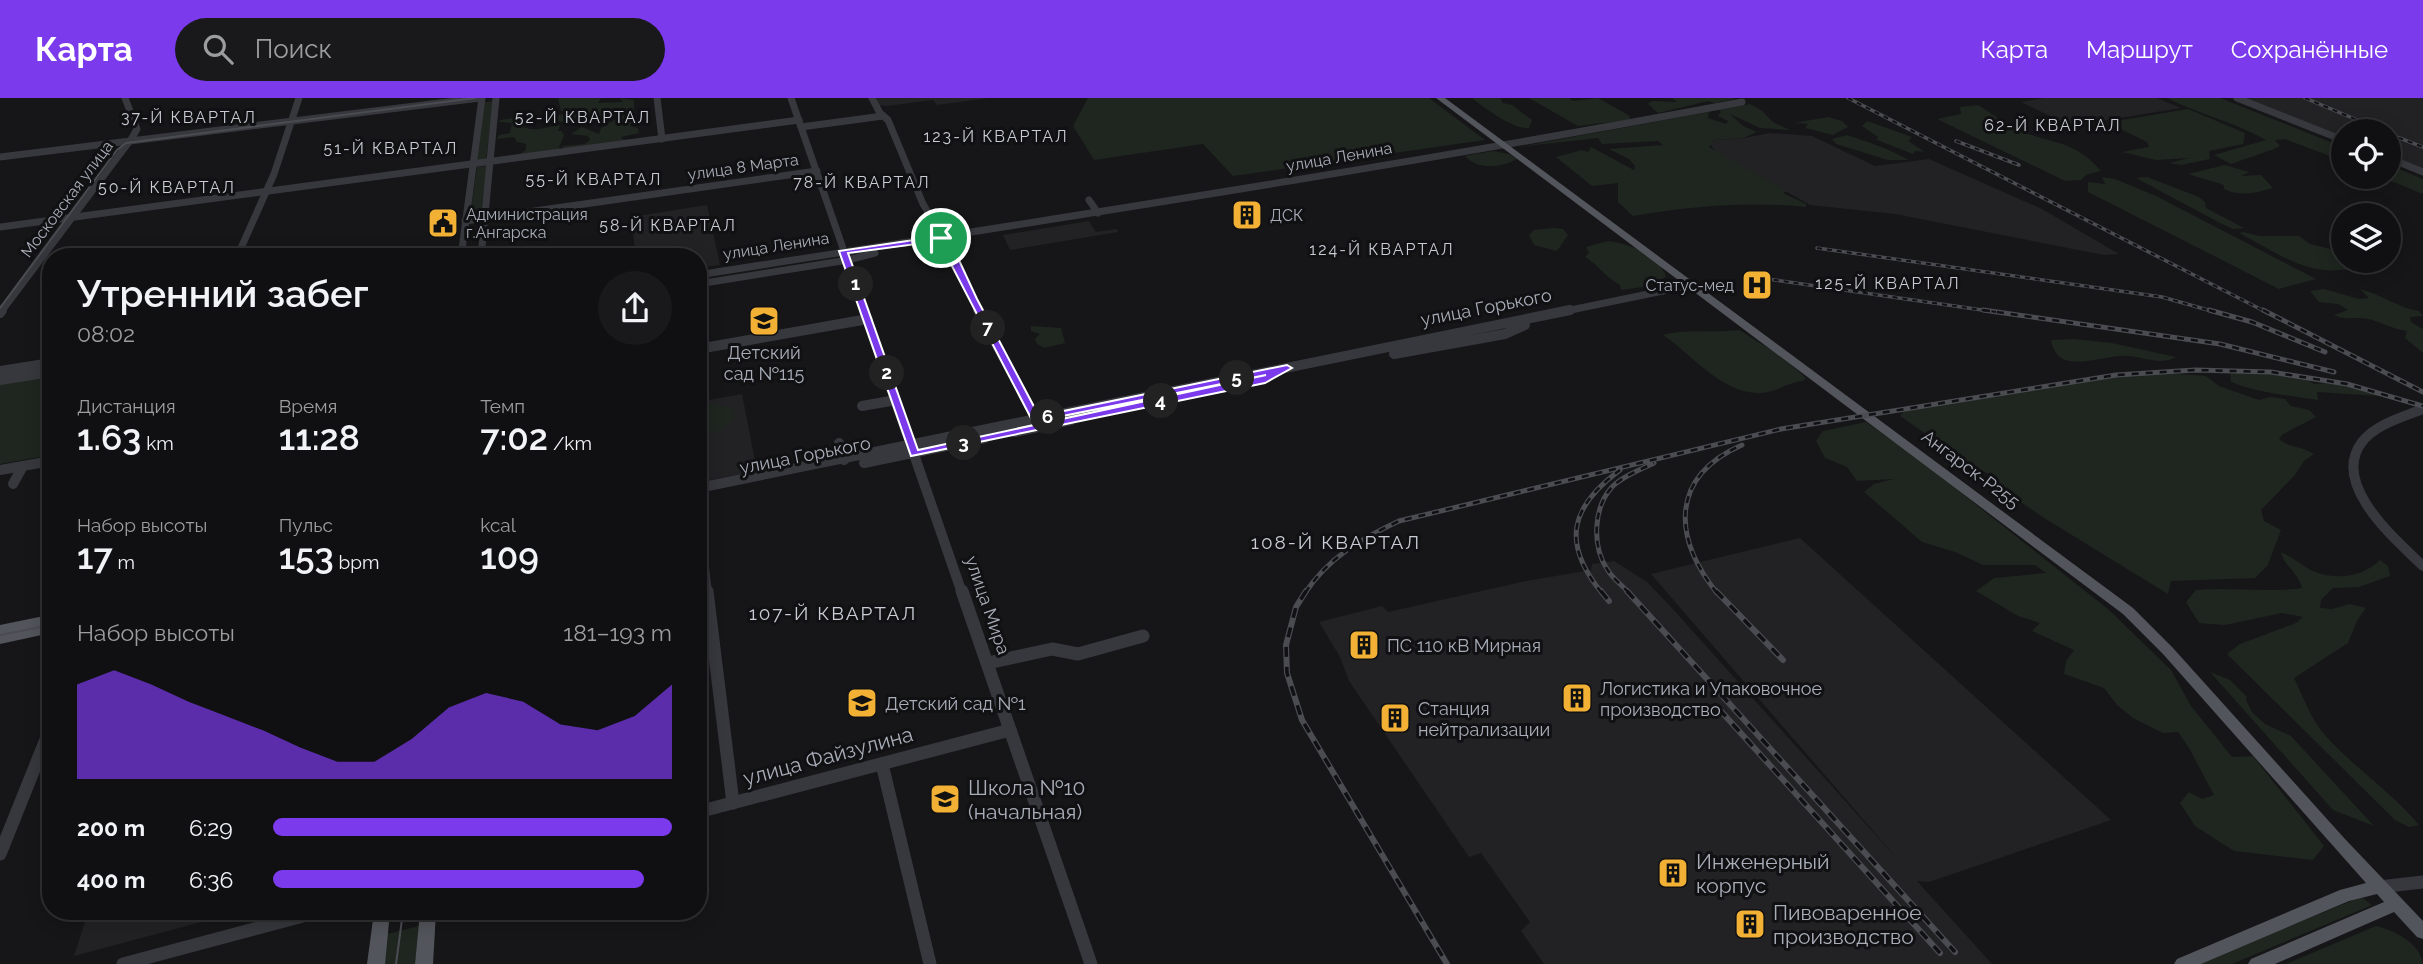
<!DOCTYPE html>
<html lang="ru">
<head>
<meta charset="utf-8">
<style>
  body { margin:0; font-family:Raleway,sans-serif; background:#19191b; color:#f1f3f6; height:100vh; display:flex; flex-direction:column; font-size:26px; white-space:nowrap }
  * { box-sizing:border-box; margin:0 }
  p { font-size:23px; color:#9c9d9f }
  .icon { flex:none; width:38px; height:38px; fill:none; stroke:currentColor; stroke-width:2; stroke-linecap:round; stroke-linejoin:round }
  .map { position:relative; flex:1; overflow:hidden }
  .sheet { position:absolute; left:42px; top:150px; width:665px; height:672px; display:flex; flex-direction:column; background:#101012; border-radius:28px; box-shadow:0 4px 18px #0003,0 0 0 2px #303032 }
  .sheet>* { flex:none }
  .controls { position:absolute; left:2331px; top:21px; display:grid; gap:14px }
  .controls a { display:grid; place-items:center; width:70px; height:70px; border-radius:50%; background:#101012; box-shadow:0 4px 18px #0003,0 0 0 2px #303032; font-size:35px }
  .pin { position:absolute; display:grid; place-items:center; width:60px; height:60px; color:#fff; margin:-30px; border:4px solid #fff; border-radius:50%; box-shadow:0 2px 7px #0007 }
  .km { position:absolute; width:35px; height:35px; margin:-18px; border-radius:50%; background:#222; color:#fff; font-size:19px; line-height:35px; text-align:center }
  .round { display:grid; place-items:center; flex:none; width:74px; height:74px; border-radius:37px; background:#19191b }
  .overview { display:flex; align-items:center; justify-content:space-between; height:119px; padding:0 35px }
  h1 { font-size:38px; font-weight:600; line-height:52px }
  .figures { display:grid; grid-template-columns:repeat(3,1fr); gap:10px; height:119px; padding:7px 35px }
  .figures div { display:grid; align-content:center }
  .figures b { font-size:35px; font-weight:600 }
  .figures small { font-size:19px; font-weight:400 }
  .figures p { font-size:19px }
  .chart { height:196px; padding:14px 35px }
  .chart p { display:flex; justify-content:space-between }
  .chart svg { width:100%; height:126px; margin-top:7px; fill:#7c3aed; opacity:.7 }
  ul { padding:0 35px; list-style:none; font-size:23px }
  li { display:grid; grid-template-columns:112px 84px 1fr; align-items:center; height:52px }
  li i { height:18px; border-radius:9px; background:#7c3aed }
  header { display:flex; align-items:center; gap:42px; box-sizing:border-box; height:98px; padding:0 35px; background:#7c3aed; color:#fff }
  header strong { font-size:33px }
  nav { display:flex; gap:38px; margin-inline-start:auto; font-size:24px }
  .search { width:490px; height:63px; background:#19191b; display:flex; align-items:center; gap:18px; box-sizing:border-box; padding:0 24px; border-radius:38px; color:#9c9d9f; font-size:26px }
  .map>svg:first-child { display:block }
</style>
</head>
<body>
<header>
<strong>Карта</strong>
<div class="search"><svg class="icon" aria-label="search" viewBox="0 0 24 24"><circle cx="10" cy="10" r="6"/><path d="M15 15l6 6"/></svg>Поиск</div>
<nav><a>Карта</a><a>Маршрут</a><a>Сохранённые</a></nav>
</header>
<div class="map">
<svg width="2423" height="866" viewBox="0 0 2423 866">
  <rect width="100%" height="100%" fill="#161618"/>
  <g fill="#222225">
    <path d="M876,0H989L937,7L933,2L887,8L880,7Z"/>
    <path d="M2044,0H2157L2181,10L2071,28L2021,4Z"/>
    <path d="M2243,0H2423V72L2389,58V33H2343V40Z"/>
    <path d="M1770,35L1812,38L1875,68L1929,61L2042,111L2119,156L2104,157L1895,116L1810,107L1715,53L1710,46L1715,42L1744,40Z"/>
    <path d="M707,107L720,167L698,170V159H636L631,119Z"/>
    <path d="M1089,123L1096,134L1117,131L1118,134L1010,152L1003,137Z"/>
    <path d="M742,296L757,373L698,384V304Z"/>
    <path d="M1800,440L2111,722L1929,784L1917,783L1992,866H1544L1521,833L1530,824L1481,755L1469,759L1349,583L1340,559L1319,524L1382,508L1388,514L1526,483L1591,472L1592,466L1614,463L1647,484L1671,509L1900,764L1651,476Z"/>
    <path d="M88,814H239L74,858Z"/>
  </g>
  <g fill="#1e261f">
    <path d="M558,0H601L598,5L623,4L620,0L634,2V12L617,15L610,21H592L564,27L563,24L553,23L559,17L572,14L561,13Z"/>
    <path d="M1088,0H1429L1485,42L1233,78L1203,46L1094,62L1073,28Z"/>
    <path d="M1472,0H1500L1503,5L1512,7L1532,22L1529,30C1512,31 1486,11 1472,0Z"/>
    <path d="M1529,0H1569L1573,3L1598,0L1630,18L1629,22L1578,28Z"/>
    <path d="M1672,0H1732L1735,1L1714,5L1708,3L1658,15L1648,6L1652,3L1677,4Z"/>
    <path d="M2167,0H2220L2343,49V63L2285,41L2275,42L2280,48L2274,51L2231,66L2214,57L2266,42C2234,24 2198,16 2167,0Z"/>
    <path d="M493,3L486,63L476,64L482,5Z"/>
    <path d="M1750,6L1761,12L1773,24L1790,32L1760,30L1730,16L1743,28L1757,34L1743,40L1714,42L1709,49L1787,93L1783,95L1806,106V109C1749,103 1690,108 1633,118L1618,104V85L1592,88L1556,59L1582,52L1588,54L1591,49L1634,72L1635,68L1629,61L1609,51L1663,47L1658,43L1602,46L1598,40L1518,49L1709,14L1708,20L1726,26L1728,23L1718,18L1721,14L1719,12Z"/>
    <path d="M1978,7C1993,16 2009,29 2025,35C2058,46 2077,45 2101,73L2086,77L2081,82L2065,83L1937,21L1961,16L1960,9Z"/>
    <path d="M2188,11L2245,35L2243,46L2209,53L2210,61L2181,67L2170,65L2188,60L2156,62L2122,54L2149,49L2147,44L2113,27L2122,22Z"/>
    <path d="M625,16L624,23H648L630,26V28L638,30L639,35L621,39L624,42L563,51L562,48L585,46L590,42L588,38L571,36L582,29L599,36L601,30Z"/>
    <path d="M516,17L529,19L525,25L529,26L523,29C535,34 547,29 560,27L558,33H562L564,38L559,49L561,53L516,58L526,52V46L517,44L514,39L497,41L499,37L510,35L512,25L499,24L500,22L514,20Z"/>
    <path d="M1828,19L1842,23L1848,29L1833,37L1805,30L1808,26L1794,25Z"/>
    <path d="M1867,23L1912,39L1908,43L1925,54L1915,53L1913,56L1877,42L1878,39L1862,28Z"/>
    <path d="M1847,37C1867,44 1889,50 1908,62H1888L1836,46L1832,41Z"/>
    <path d="M1493,53L1509,56L1517,61C1501,70 1477,72 1465,58Z"/>
    <path d="M2225,67L2249,74L2241,78L2261,77L2273,90C2256,95 2240,99 2224,91V87L2188,76Z"/>
    <path d="M2389,67L2423,81V96L2381,79H2389Z"/>
    <path d="M487,68L481,117L470,119L477,69Z"/>
    <path d="M2102,79L2115,81L2156,98L2316,181L2279,191L2088,94V84L2105,86Z"/>
    <path d="M2147,79L2199,99L2205,104L2206,110L2244,130L2233,131L2220,125L2136,80Z"/>
    <path d="M1554,130L1563,131L1568,137L1557,153L1534,147L1529,137L1534,132Z"/>
    <path d="M2244,134L2259,138H2299L2310,146L2343,154V163H2370C2320,188 2283,158 2239,135Z"/>
    <path d="M1608,143C1629,145 1660,158 1666,179L1643,189L1621,192L1620,187C1605,179 1600,168 1585,159L1589,155L1586,149Z"/>
    <path d="M2324,191L2359,201L2369,200L2360,191C2382,197 2399,210 2419,213L2423,218L2410,219L2411,224L2423,231V255L2405,240L2407,233C2392,231 2381,224 2368,221C2356,218 2344,223 2334,217L2348,212L2338,206L2319,204L2310,193Z"/>
    <path d="M1031,228L1061,230L1065,245L1044,250L1037,246L1035,241L1040,236L1031,233Z"/>
    <path d="M1739,232L1781,258L1806,280L1803,283C1788,284 1777,294 1761,295C1722,297 1692,256 1663,237C1681,231 1717,235 1739,232Z"/>
    <path d="M2073,241L2112,245L2176,259C2162,268 2144,259 2128,258C2104,255 2058,281 2051,242Z"/>
    <path d="M2259,273L2299,276L2314,286L2342,284L2368,290L2379,298L2317,294L2318,302C2291,298 2255,294 2231,284L2230,276Z"/>
    <path d="M2149,274L2206,278L2219,288L2259,302L2271,299L2285,301L2291,308L2309,312L2316,319L2283,336L2279,341C2290,350 2302,348 2314,356L2304,363L2295,377L2261,412L2264,423L2281,432L2268,467L2255,480L2171,483L2168,496L2041,418L2008,395L1989,376L1966,366L1965,359L1952,354L1900,318L1906,310L1963,299L2098,278Z"/>
    <path d="M51,277V357L0,366V285Z"/>
    <path d="M714,306L731,310L735,315L734,321L720,333L698,337V308Z"/>
    <path d="M1866,324L1917,360L2108,511L2171,572L2191,608L2232,659L2253,658L2324,748L2313,762L2234,753L2195,728L2180,705L2189,694L2202,701L2214,697L2189,650L2178,634L2163,635L2133,620L2117,607L2104,590L2064,576L2066,563L2074,552L2032,533L2040,525L2018,518L1976,493L1994,480L2046,475L2035,467H1983L1955,454L1922,444L1864,394L1874,386L1894,381L1857,383L1847,369L1825,360L1816,343L1823,333Z"/>
    <path d="M2281,454C2292,459 2299,465 2309,471C2331,483 2363,480 2380,462L2388,468L2390,478L2359,489L2333,490L2321,502L2320,510L2332,511L2350,506L2366,510L2358,521L2348,545L2294,580C2304,600 2310,620 2325,637C2354,670 2391,693 2419,727L2409,729L2395,722L2227,556L2240,546L2296,525L2303,519L2282,515L2225,527L2199,525L2186,504L2196,492C2232,489 2267,495 2302,490C2298,474 2284,468 2281,454Z"/>
    <path d="M2210,574L2230,582L2247,599L2246,602L2252,614L2265,626L2291,638L2374,728L2333,712Z"/>
    <path d="M2361,799L2372,807L2232,866H2197Z"/>
    <path d="M419,828L415,866H384L387,836Z"/>
    <path d="M2376,828C2394,832 2420,845 2423,866H2286Z"/>
  </g>
  <g fill="none" stroke-linecap="round" stroke-linejoin="round">
    <g stroke="#37383d" stroke-width="7">
      <path d="M657,0L662,41"/>
      <path d="M791,0L865,214"/>
      <path d="M872,0L880,15L888,22L923,106L947,145L979,214"/>
      <path d="M2237,0L2343,42"/>
      <path d="M801,29L883,18"/>
      <path d="M0,59L480,0"/>
      <path d="M2389,60L2423,74"/>
      <path d="M1089,102L1098,115"/>
      <path d="M465,123L817,73"/>
      <path d="M0,129L799,22"/>
      <path d="M237,159L274,76L299,0"/>
      <path d="M461,159L482,0"/>
      <path d="M481,159L496,0"/>
      <path d="M698,177C1047,122 1395,69 1742,4"/>
      <path d="M698,186L848,162L875,155"/>
      <path d="M1,214L132,40L137,31L125,0"/>
      <path d="M1561,214L1692,187"/>
    </g>
    <g stroke="#37383d" stroke-width="10">
      <path d="M864,212L962,495"/>
      <path d="M978,212L1039,326"/>
      <path d="M0,215L2,212"/>
      <path d="M698,251L868,221"/>
      <path d="M1394,256L1505,236L1525,227"/>
      <path d="M0,273L51,265"/>
      <path d="M0,282L51,274"/>
      <path d="M862,308L896,302"/>
      <path d="M2423,311C2403,319 2376,326 2362,344C2330,386 2395,441 2423,468"/>
      <path d="M1015,334L1071,322"/>
      <path d="M839,345L844,362"/>
      <path d="M864,365L985,340"/>
      <path d="M0,372L51,363"/>
      <path d="M13,386L23,368"/>
      <path d="M698,390L1570,212"/>
      <path d="M698,417L707,495"/>
    </g>
    <g stroke="#37383d" stroke-width="13">
      <path d="M707,493L733,705"/>
      <path d="M962,493L1091,866"/>
      <path d="M988,565L1052,551L1078,556L1143,538"/>
      <path d="M882,666L930,866"/>
      <path d="M698,714L1010,632"/>
      <path d="M0,756L51,629"/>
      <path d="M2379,789L2423,784"/>
      <path d="M123,866L318,814"/>
    </g>
    <g fill="#53555c" fill-rule="evenodd">
      <path d="M1436,0H1445L2133,510L2173,550L2345,741L2423,823V841L2417,839L2394,814L2275,866H2248L2251,861L2384,804L2377,796L2349,803L2201,866H2174L2177,861L2340,792L2366,785L2163,556L2123,516Z"/>
      <path d="M44,518L49,520L51,523L49,526L51,525V535L0,546V527Z"/>
      <path d="M374,814H390L385,866H367Z"/>
      <path d="M420,814H436L433,866H415Z"/>
    </g>
    <g stroke="#4a4c52" stroke-width="2">
      <path d="M0,210L117,52L126,45L475,0"/>
      <path d="M0,537L51,527"/>
      <path d="M396,866L403,814"/>
    </g>
    <g stroke="#4a4c52" stroke-width="3.5">
      <g id="rail-far2">
        <path d="M1848,0L2266,214"/>
        <path d="M2305,0L2383,33"/>
        <path d="M2389,36L2423,49"/>
        <path d="M1956,43L2019,67"/>
        <path d="M1817,150L2162,199L2215,214"/>
        <path d="M1754,179L1996,214"/>
      </g>
    </g>
    <g stroke="#4a4c52" stroke-width="5">
      <g id="rail-far1">
        <path d="M1983,212L2220,246L2334,274"/>
        <path d="M2209,212L2252,224L2325,254"/>
        <path d="M2263,212L2423,294"/>
        <path d="M1305,495C1329,459 1361,441 1399,423L1781,331L2116,277L2195,272L2271,274L2347,286L2423,308"/>
        <path d="M1602,495C1561,445 1570,409 1620,372"/>
        <path d="M1629,495C1622,487 1612,480 1607,471C1592,448 1593,410 1612,389C1623,378 1640,372 1654,365"/>
        <path d="M1717,495C1673,440 1669,379 1742,347"/>
      </g>
    </g>
    <g stroke="#4a4c52" stroke-width="6">
      <g id="rail">
        <path d="M1306,493L1296,509L1286,547L1287,575L1302,622L1447,866"/>
        <path d="M1601,493L1609,503"/>
        <path d="M1627,493L1955,854"/>
        <path d="M1716,493L1783,562"/>
        <path d="M1719,611L1940,855"/>
      </g>
    </g>
    <use href="#rail-far2" stroke="#111113" stroke-width="2" stroke-dasharray="5" stroke-linecap="butt"/>
    <use href="#rail-far1" stroke="#111113" stroke-width="2.5" stroke-dasharray="7" stroke-linecap="butt"/>
    <use href="#rail" stroke="#111113" stroke-width="3.5" stroke-dasharray="10" stroke-linecap="butt"/>
  </g>
  <path fill="#7c3aed" stroke="#fff" stroke-width="2" fill-rule="evenodd" d="M941,138L951,145L977,201L1039,318L1287,267L1292,270L1265,285L911,358L839,153ZM939,143L1033,324L1266,277L918,352L848,155Z"/>
  <defs>
    <g id="building-square" transform="scale(1.575)"><rect x="-9" y="-9" width="18" height="18" rx="4" fill="#f2b134" stroke="#111113"/><path d="M-4-6H4V6H1V3H-1V6H-4ZM-2.5-4.3h1.7v1.8h-1.7ZM.8-4.3h1.7v1.8H.8ZM-2.5-1h1.7V.8h-1.7ZM.8-1h1.7V.8H.8Z" fill="#111"/></g>
    <g id="civic-square" transform="scale(1.575)"><rect x="-9" y="-9" width="18" height="18" rx="4" fill="#f2b134" stroke="#111113"/><path d="M-.6-6.5H3V-4.5H.6V-3L4-1V1h2V6H-6V1h2V-1L-.6-3ZM-1.2 2.5V6h2.4V2.5Z" fill="#111"/></g>
    <g id="hospital-square" transform="scale(1.575)"><rect x="-9" y="-9" width="18" height="18" rx="4" fill="#f2b134" stroke="#111113"/><path d="M-5-5h3v3.5h4V-5h3V5h-3V1.5h-4V5h-3Z" fill="#111"/></g>
    <g id="school-square" transform="scale(1.575)"><rect x="-9" y="-9" width="18" height="18" rx="4" fill="#f2b134" stroke="#111113"/><path d="M0-5L7-2L0 1L-7-2ZM-4 1L0 2.5L4 1V4Q0 6-4 4Z" fill="#111"/></g>
  </defs>
  <g fill-rule="evenodd">
    <use href="#building-square" x="1247" y="117"/>
    <use href="#civic-square" x="443" y="125"/>
    <use href="#hospital-square" x="1757" y="187"/>
    <use href="#school-square" x="764" y="223"/>
    <use href="#building-square" x="1364" y="547"/>
    <use href="#building-square" x="1577" y="600"/>
    <use href="#school-square" x="862" y="605"/>
    <use href="#building-square" x="1395" y="620"/>
    <use href="#school-square" x="945" y="701"/>
    <use href="#building-square" x="1673" y="775"/>
    <use href="#building-square" x="1750" y="826"/>
  </g>
  <g text-anchor="middle" dominant-baseline="central" stroke-width="6" stroke-linejoin="round" paint-order="stroke">
    <g font-size="16" letter-spacing="2" fill="#c9ccd4" stroke="#111113">
      <text x="189" y="19">37-Й КВАРТАЛ</text>
      <text x="583" y="19">52-Й КВАРТАЛ</text>
      <text x="2053" y="27">62-Й КВАРТАЛ</text>
      <text x="996" y="38">123-Й КВАРТАЛ</text>
      <text x="391" y="50">51-Й КВАРТАЛ</text>
      <text x="594" y="81">55-Й КВАРТАЛ</text>
      <text x="862" y="84">78-Й КВАРТАЛ</text>
      <text x="167" y="89">50-Й КВАРТАЛ</text>
      <text x="668" y="127">58-Й КВАРТАЛ</text>
      <text x="1382" y="151">124-Й КВАРТАЛ</text>
      <text x="1888" y="185">125-Й КВАРТАЛ</text>
    </g>
    <g font-size="16" fill="#a8adb8" stroke="#111113">
      <text transform="translate(1339 59) rotate(-10)">улица Ленина</text>
      <text transform="translate(743 69) rotate(-8)">улица 8 Марта</text>
      <text transform="translate(67 101) rotate(-53)">Московская улица</text>
      <text transform="translate(776 148) rotate(-9)">улица Ленина</text>
    </g>
    <g font-size="16" fill="#a8adb8" stroke="#111113" text-anchor="start">
      <text x="466" y="116">Администрация<tspan x="466" dy="18">г.Ангарска</tspan></text>
      <text x="1270" y="117">ДСК</text>
      <text x="1734" y="187" text-anchor="end">Статус-мед</text>
    </g>
    <g font-size="18" fill="#a8adb8" stroke="#111113">
      <text transform="translate(1486 209) rotate(-11)">улица Горького</text>
      <text transform="translate(805 357) rotate(-11)">улица Горького</text>
      <text transform="translate(1971 371) rotate(37)">Ангарск-Р255</text>
      <text transform="translate(988 507) rotate(71)">улица Мира</text>
    </g>
    <g font-size="18" fill="#a8adb8" stroke="#111113" text-anchor="start">
      <text x="764" y="254" text-anchor="middle">Детский<tspan x="764" dy="21">сад №115</tspan></text>
      <text x="1387" y="547">ПС 110 кВ Мирная</text>
      <text x="1600" y="590">Логистика и Упаковочное<tspan x="1600" dy="21">производство</tspan></text>
      <text x="885" y="605">Детский сад №1</text>
      <text x="1418" y="610">Станция<tspan x="1418" dy="21">нейтрализации</tspan></text>
    </g>
    <g font-size="19" letter-spacing="2" fill="#c9ccd4" stroke="#111113">
      <text x="1336" y="444">108-Й КВАРТАЛ</text>
      <text x="833" y="515">107-Й КВАРТАЛ</text>
    </g>
    <g font-size="21" fill="#a8adb8" stroke="#111113">
      <text transform="translate(828 658) rotate(-15)">улица Файзулина</text>
    </g>
    <g font-size="21" fill="#a8adb8" stroke="#111113" text-anchor="start">
      <text x="968" y="689">Школа №10<tspan x="968" dy="24">(начальная)</tspan></text>
      <text x="1696" y="763">Инженерный<tspan x="1696" dy="24">корпус</tspan></text>
      <text x="1773" y="814">Пивоваренное<tspan x="1773" dy="24">производство</tspan></text>
    </g>
  </g>
</svg>
<div class="controls">
<a><svg class="icon" aria-label="locate" viewBox="0 0 24 24"><circle cx="12" cy="12" r="6"/><path d="M12 2v4M12 18v4M2 12h4M18 12h4"/></svg></a>
<a><svg class="icon" aria-label="layers" viewBox="0 0 24 24"><path d="M12 4l9 5-9 5-9-5zM3 14l9 5 9-5"/></svg></a>
</div>
<div class="pin" style="left:941px;top:140px;background:#1e9e55"><svg class="icon" aria-label="arrive" viewBox="0 0 24 24"><path d="M6 21V4h12l-3 4 3 4H6"/></svg></div>
<b class="km" style="left:856px;top:186px">1</b>
<b class="km" style="left:887px;top:275px">2</b>
<b class="km" style="left:964px;top:345px">3</b>
<b class="km" style="left:1161px;top:303px">4</b>
<b class="km" style="left:1237px;top:280px">5</b>
<b class="km" style="left:1048px;top:319px">6</b>
<b class="km" style="left:988px;top:230px">7</b>
<section class="sheet">
<div class="overview"><div><h1>Утренний забег</h1><p>08:02</p></div><a class="round"><svg class="icon" aria-label="share" viewBox="0 0 24 24"><path d="M12 15V3M7 8l5-5 5 5M5 13v7h14v-7"/></svg></a></div>
<div class="figures">
<div><p>Дистанция</p><b>1.63<small> km</small></b></div>
<div><p>Время</p><b>11:28</b></div>
<div><p>Темп</p><b>7:02<small> /km</small></b></div>
</div>
<div class="figures">
<div><p>Набор высоты</p><b>17<small> m</small></b></div>
<div><p>Пульс</p><b>153<small> bpm</small></b></div>
<div><p>kcal</p><b>109</b></div>
</div>
<div class="chart"><p><span>Набор высоты</span>181–193 m</p>
<svg viewBox="0 0 160 44" preserveAspectRatio="none"><path d="M0 44V11L10 6L20 11L30 17L40 22L50 27L60 33L70 38L80 38L90 30L100 19L110 14L120 17L130 25L140 27L150 22L160 11V44z"/></svg>
</div>
<ul>
<li><b>200 m</b>6:29<i style="width:100%"></i></li>
<li><b>400 m</b>6:36<i style="width:93%"></i></li>
</ul>
</section>
</div>
</body>
</html>
